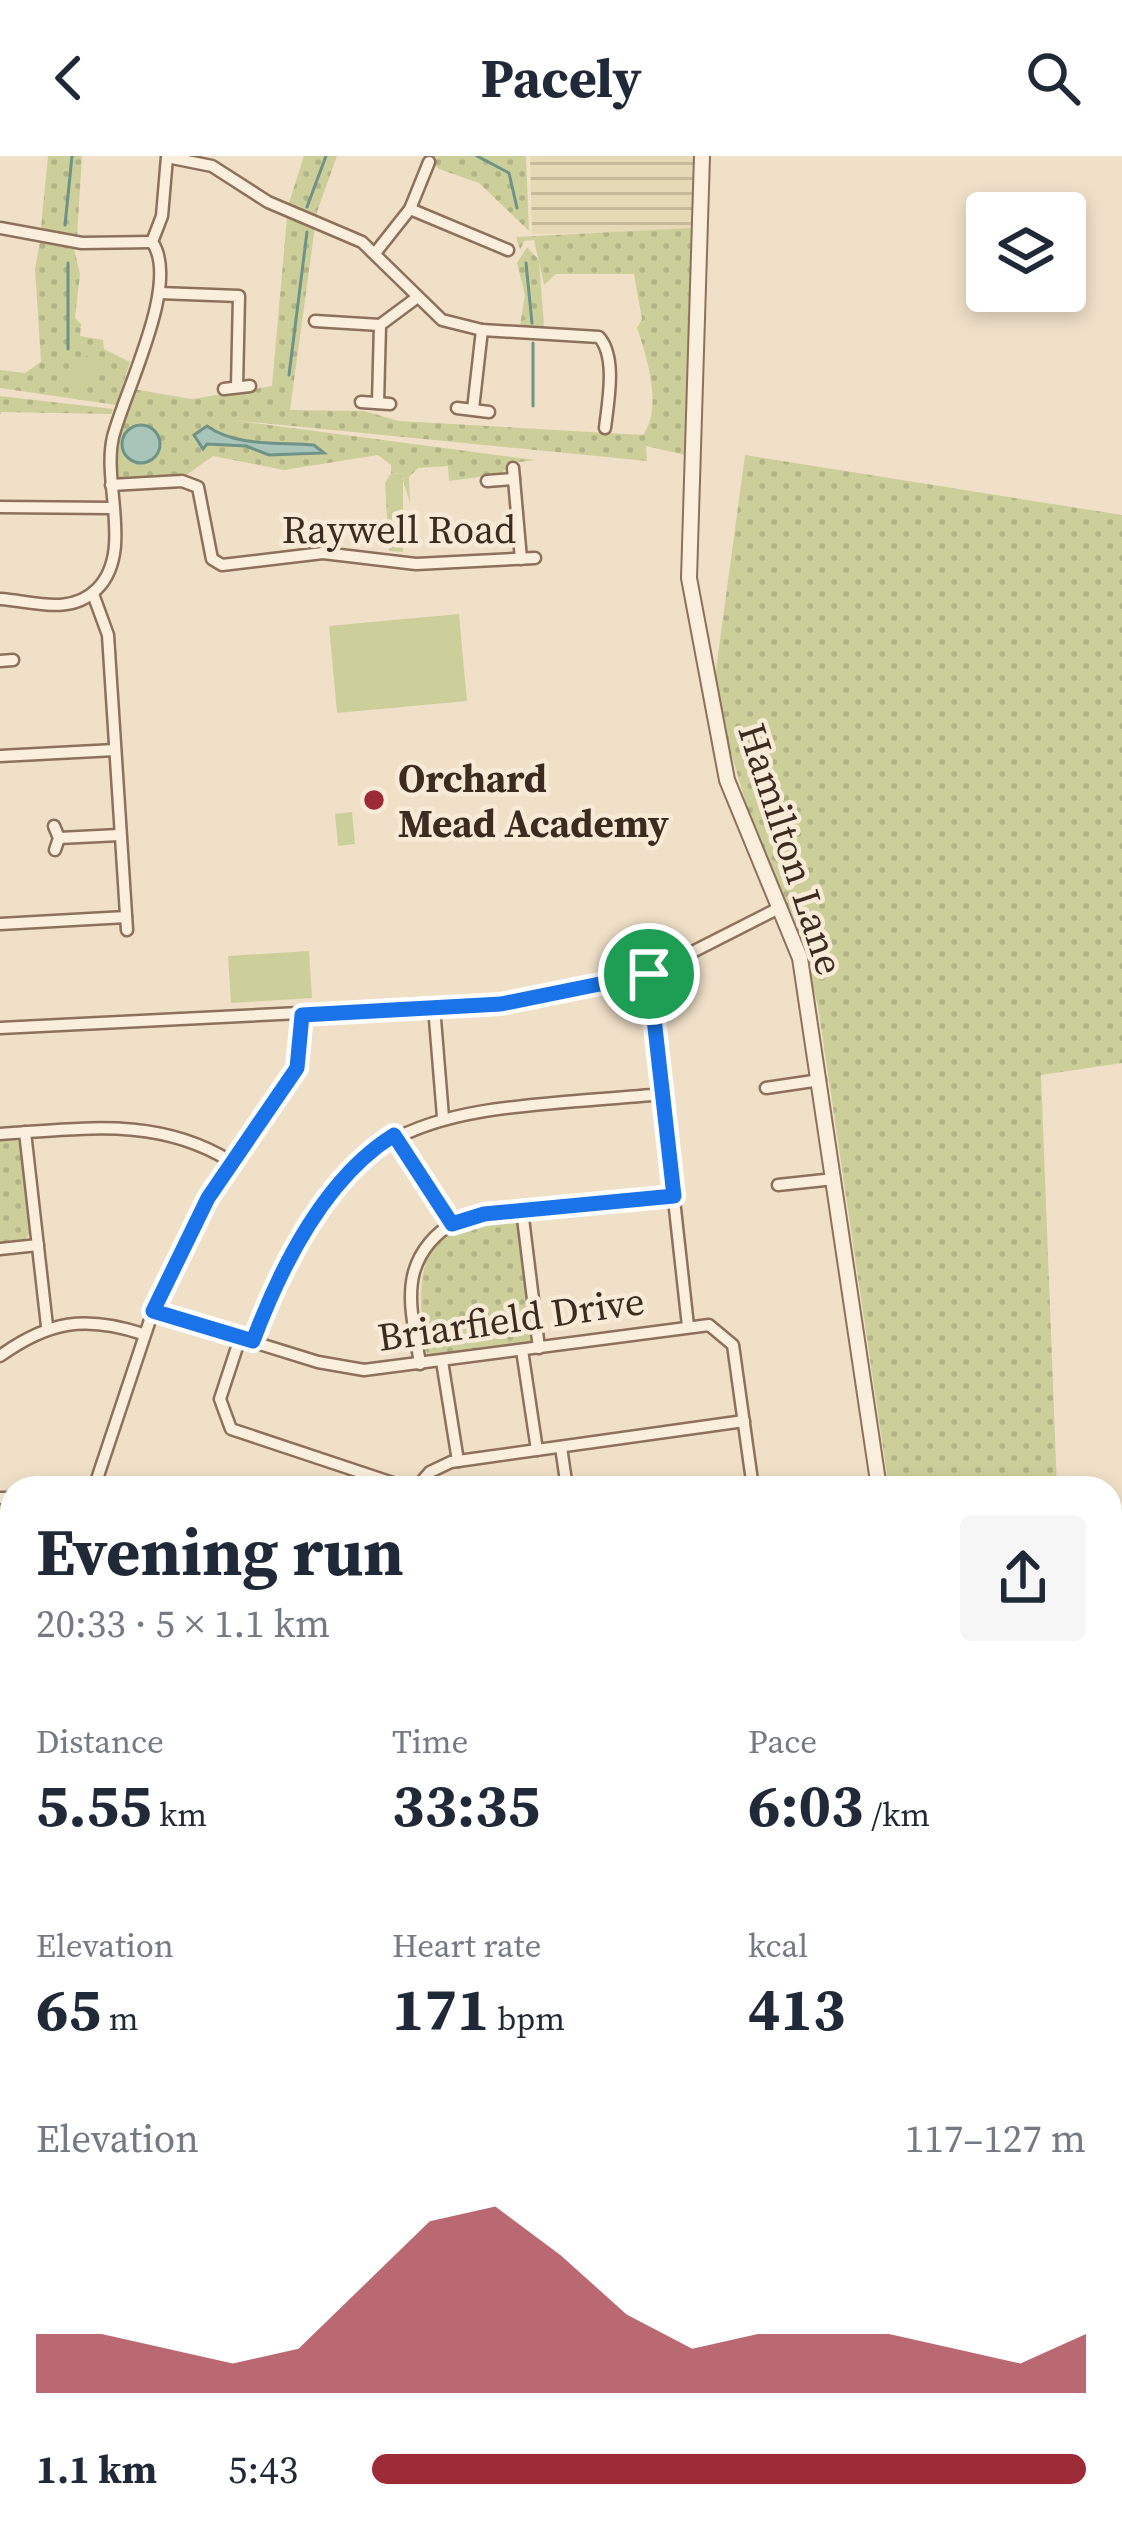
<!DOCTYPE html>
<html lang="en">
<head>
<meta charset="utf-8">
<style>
  body { margin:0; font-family:"Source Serif 4",serif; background:#f6f6f7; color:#1f2937; height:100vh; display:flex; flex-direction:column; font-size:45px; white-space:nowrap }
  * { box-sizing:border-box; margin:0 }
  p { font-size:39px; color:#747a83 }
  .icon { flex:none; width:66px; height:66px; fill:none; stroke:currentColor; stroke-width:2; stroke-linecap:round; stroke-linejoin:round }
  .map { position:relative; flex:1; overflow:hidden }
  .panel { position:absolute; left:0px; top:1320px; width:1122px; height:1065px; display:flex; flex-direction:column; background:#fff; border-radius:36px 36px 0 0; box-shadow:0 6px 18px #0003 }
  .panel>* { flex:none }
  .fabs { position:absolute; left:966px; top:36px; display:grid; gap:24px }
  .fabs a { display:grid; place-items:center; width:120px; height:120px; border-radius:12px; background:#fff; box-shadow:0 6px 18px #0003; font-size:60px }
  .pin { position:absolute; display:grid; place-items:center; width:102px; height:102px; color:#fff; margin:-51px; border:6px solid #fff; border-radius:50%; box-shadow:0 3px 12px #0007 }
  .round { display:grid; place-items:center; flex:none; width:126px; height:126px; border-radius:12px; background:#f6f6f7 }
  .headline { display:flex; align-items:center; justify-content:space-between; height:204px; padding:0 36px }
  h1 { font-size:66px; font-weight:700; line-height:90px }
  .figures { display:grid; grid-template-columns:repeat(3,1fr); gap:18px; height:204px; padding:12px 36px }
  .figures div { display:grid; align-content:center }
  .figures b { font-size:60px; font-weight:700 }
  .figures small { font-size:33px; font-weight:400 }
  .figures p { font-size:33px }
  .chart { height:336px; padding:24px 36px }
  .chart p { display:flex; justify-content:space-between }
  .chart svg { width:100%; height:216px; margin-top:12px; fill:#9d2b37; opacity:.7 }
  ul { padding:0 36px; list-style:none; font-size:39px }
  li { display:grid; grid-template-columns:192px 144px 1fr; align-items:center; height:90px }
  li i { height:30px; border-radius:15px; background:#9d2b37 }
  header { display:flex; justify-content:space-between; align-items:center; height:156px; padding:0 36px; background:#fff; font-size:54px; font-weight:700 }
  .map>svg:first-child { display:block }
</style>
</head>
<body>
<header><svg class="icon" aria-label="back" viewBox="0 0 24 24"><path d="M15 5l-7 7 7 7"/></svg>Pacely<svg class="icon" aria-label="search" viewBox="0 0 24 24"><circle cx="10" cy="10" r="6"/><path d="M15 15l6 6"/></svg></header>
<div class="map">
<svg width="1122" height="2383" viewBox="0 0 1122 2383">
  <defs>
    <pattern id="farmland-rules" width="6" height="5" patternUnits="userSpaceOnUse" patternTransform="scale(3)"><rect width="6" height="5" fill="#e6d9b5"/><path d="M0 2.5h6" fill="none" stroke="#c6ba9b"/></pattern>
    <pattern id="grass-dots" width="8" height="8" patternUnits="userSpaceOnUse" patternTransform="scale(3)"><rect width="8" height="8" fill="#cdcf9b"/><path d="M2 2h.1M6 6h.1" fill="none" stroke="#b1b285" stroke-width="1.8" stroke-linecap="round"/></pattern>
    <pattern id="forest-firs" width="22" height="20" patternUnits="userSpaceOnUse" patternTransform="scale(3)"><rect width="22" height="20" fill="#cdcf9b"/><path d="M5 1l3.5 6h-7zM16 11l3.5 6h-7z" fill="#b1b285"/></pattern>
    <pattern id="park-tufts" width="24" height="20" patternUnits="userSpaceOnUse" patternTransform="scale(3)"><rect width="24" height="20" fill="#cdcf9b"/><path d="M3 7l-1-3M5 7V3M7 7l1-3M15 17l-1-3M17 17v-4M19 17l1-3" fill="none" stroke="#b1b285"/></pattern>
  </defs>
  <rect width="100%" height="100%" fill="#f0e0c8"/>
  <path fill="url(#farmland-rules)" d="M530,0H693L694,74L532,78Z"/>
  <g fill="url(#grass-dots)">
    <path d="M48,0H82L77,80L41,72Z"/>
    <path d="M304,0H337L317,56L290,254L364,255L399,265L643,279C663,252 647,201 637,172L642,163L634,118H556L544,129L534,84L524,85L520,94L516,81L691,72L685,299L646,290L647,305L231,264L535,304L511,307L501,318L449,325L448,310L418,312L409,321L410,347L401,318L391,317V309L378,299L284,314L213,300L185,320L119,321L116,301L127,232L192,243L272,230L288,50Z"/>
    <path d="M425,0H526L529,75L479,27L439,13Z"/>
    <path d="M40,86L74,93L80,118L75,162L81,168L80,180L103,184L104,193L130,206L116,249L0,232V214L25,217L41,206L35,113Z"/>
    <path d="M527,91L539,104L544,171L520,170L525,139L517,107Z"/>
    <path d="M0,240L113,253L111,258L1,256L0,260Z"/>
    <path d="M745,299L1122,359V907L1041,919L1057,1332H889L818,850L795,764L751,664L713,536Z"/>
    <path d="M16,984L23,990L31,1076L22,1087L0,1089V985Z"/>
    <path d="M517,1063L533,1185L427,1200C421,1159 408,1091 460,1070C476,1063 500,1065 517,1063Z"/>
    <path d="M477,2373H558L557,2383H487L488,2376Z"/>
  </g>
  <path fill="url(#forest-firs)" d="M391,317L401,318L403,325V396L389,395L385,327Z"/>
  <g fill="url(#park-tufts)">
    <circle cx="85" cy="215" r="15"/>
    <path d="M0,1347H12V1703L0,1705Z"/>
    <path d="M1110,1927L1122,1930V2089L1110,2088Z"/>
  </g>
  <g fill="#cdcf9b">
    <path d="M459,458L467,545L337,557L329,470Z"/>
    <path d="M352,656L355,688L338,690L335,658Z"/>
    <path d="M309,795L312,842L231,847L228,800Z"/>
  </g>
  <g fill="#a9c4b9" stroke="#6f9386" stroke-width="3">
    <circle cx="141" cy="288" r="19"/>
    <path d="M207,270C236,291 279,286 314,289L324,297L269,299L246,290L207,288L203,293L194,279Z"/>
  </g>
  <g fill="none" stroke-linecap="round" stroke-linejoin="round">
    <g stroke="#6f9386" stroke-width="3">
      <path d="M477,0L509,17L517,52"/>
      <path d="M307,51L326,0"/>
      <path d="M65,69L72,0"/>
      <path d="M526,107L532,167"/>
      <path d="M68,193V107"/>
      <path d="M289,219L307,76"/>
      <path d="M533,250V187"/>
      <path d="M0,1525L12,1522"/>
    </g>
    <g stroke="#8d715c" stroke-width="15">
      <g id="minor">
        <path d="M410,53L508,94"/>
        <path d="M0,72L82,87L152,86"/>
        <path d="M376,96L410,53L429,6"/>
        <path d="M159,137L239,140L237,231"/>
        <path d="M315,165L380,169"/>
        <path d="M224,233L250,230"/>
        <path d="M361,246L390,248"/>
        <path d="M378,247L380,169L415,143"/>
        <path d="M457,252L489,256"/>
        <path d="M473,253L482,174"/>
        <path d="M513,312L521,403"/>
        <path d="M487,325L514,323"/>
        <path d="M111,329L182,325L198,331L212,403L222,409L323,397L416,408L535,402"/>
        <path d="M0,351L112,352"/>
        <path d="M93,438L108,479L127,774"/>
        <path d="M0,443C33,445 70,460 97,433C134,396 102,327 113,281C125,234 181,126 152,86L162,60L167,1L212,10L268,46L362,86L442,164L482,174L599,181C617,201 608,246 605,272"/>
        <path d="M0,505L13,504"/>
        <path d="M0,600L115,594"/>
        <path d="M54,670L59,682L55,694"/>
        <path d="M59,682L119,679"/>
        <path d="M0,768L126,761"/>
        <path d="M649,818L688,1170"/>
        <path d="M434,851L443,961"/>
        <path d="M0,872L501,847L649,818L781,751"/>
        <path d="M766,932L820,924"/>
        <path d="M25,976L47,1170"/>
        <path d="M0,978C82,973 157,960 230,1005"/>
        <path d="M394,979L452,1068"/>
        <path d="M778,1029L834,1023"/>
        <path d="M522,1054L539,1192"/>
        <path d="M0,1093L38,1089"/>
        <path d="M153,1155L318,1206L364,1214L709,1169L733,1189L753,1332"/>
        <path d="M240,1182L220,1243L231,1273L408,1332"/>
        <path d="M253,1185C342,940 436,958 664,938"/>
        <path d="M522,1194L537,1294"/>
        <path d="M0,1200C49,1165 85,1159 143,1178"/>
        <path d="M442,1205L458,1305"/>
        <path d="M420,1208C416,1179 406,1145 414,1116C420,1095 435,1077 454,1067C495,1045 622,1045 674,1040"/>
        <path d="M561,1291L567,1332"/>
        <path d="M94,1332L153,1155L230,1005L297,912L301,859"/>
        <path d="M416,1332L430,1316L451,1306L744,1265"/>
        <path d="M0,1342H12"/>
        <path d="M1122,1491V1545"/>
        <path d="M0,1711L12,1709"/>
        <path d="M0,1832L12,1915"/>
        <path d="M1110,1916L1122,1917"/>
        <path d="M0,2126L12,2122"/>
        <path d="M1110,2312L1122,2314"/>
        <path d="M105,2373L109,2383"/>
        <path d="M327,2373L330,2383"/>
        <path d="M1021,2373L1027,2383"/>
        <path d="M635,2375L684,2383"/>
        <path d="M166,2383L203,2373"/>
        <path d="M222,2383L223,2373"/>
        <path d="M397,2383L402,2373"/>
        <path d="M509,2383L512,2373"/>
        <path d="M758,2383L760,2373"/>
        <path d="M900,2383L901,2373"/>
      </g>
    </g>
    <g stroke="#8d715c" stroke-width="18">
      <g id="tertiary">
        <path d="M702,0L689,422L727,624L800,802L879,1332"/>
        <path d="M1110,1774L1122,1771"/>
        <path d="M1110,2102H1122"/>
        <path d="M0,2269L12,2265"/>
      </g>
    </g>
    <use href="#minor" stroke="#faeedc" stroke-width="10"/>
    <use href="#tertiary" stroke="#faeedc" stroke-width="14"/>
  </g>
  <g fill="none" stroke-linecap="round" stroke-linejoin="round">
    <g stroke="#fff" stroke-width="24">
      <path id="route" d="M649,818L674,1040L484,1058L452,1068L394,979C325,1022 281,1110 253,1185L153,1155L208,1042L297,912L302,859L501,848Z"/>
    </g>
    <use href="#route" stroke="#1a73e8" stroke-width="15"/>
  </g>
  <circle fill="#9d2b37" stroke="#f7ebd8" stroke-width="4.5" cx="374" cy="644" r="12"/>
  <g text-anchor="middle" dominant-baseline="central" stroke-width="9" stroke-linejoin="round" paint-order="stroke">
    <g font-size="39" fill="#3d2b20" stroke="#f7ebd8">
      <text x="399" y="373">Raywell Road</text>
      <text transform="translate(791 693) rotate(72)">Hamilton Lane</text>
      <text transform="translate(511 1163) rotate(-8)">Briarfield Drive</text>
    </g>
    <g font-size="39" font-weight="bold" fill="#3d2b20" stroke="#f7ebd8" text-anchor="start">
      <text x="398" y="622">Orchard<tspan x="398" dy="45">Mead Academy</tspan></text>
    </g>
  </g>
</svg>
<div class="fabs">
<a><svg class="icon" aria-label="layers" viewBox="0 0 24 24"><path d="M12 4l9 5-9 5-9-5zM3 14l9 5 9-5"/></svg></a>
</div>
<div class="pin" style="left:649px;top:818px;background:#1e9e55"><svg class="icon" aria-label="arrive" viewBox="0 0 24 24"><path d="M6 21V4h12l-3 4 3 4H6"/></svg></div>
<section class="panel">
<div class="headline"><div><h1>Evening run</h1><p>20:33 · 5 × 1.1 km</p></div><a class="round"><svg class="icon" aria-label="share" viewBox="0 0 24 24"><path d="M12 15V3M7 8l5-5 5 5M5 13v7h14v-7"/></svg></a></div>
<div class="figures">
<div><p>Distance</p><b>5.55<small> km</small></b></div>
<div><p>Time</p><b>33:35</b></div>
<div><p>Pace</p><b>6:03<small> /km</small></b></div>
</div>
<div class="figures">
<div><p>Elevation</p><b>65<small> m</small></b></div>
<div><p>Heart rate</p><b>171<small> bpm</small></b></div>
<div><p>kcal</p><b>413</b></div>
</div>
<div class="chart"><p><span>Elevation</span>117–127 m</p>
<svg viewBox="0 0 160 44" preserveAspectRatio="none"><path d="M0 44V32L10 32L20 35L30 38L40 35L50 22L60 9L70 6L80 16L90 28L100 35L110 32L120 32L130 32L140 35L150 38L160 32V44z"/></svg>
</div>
<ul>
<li><b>1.1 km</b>5:43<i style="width:100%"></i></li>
</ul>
</section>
</div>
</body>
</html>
